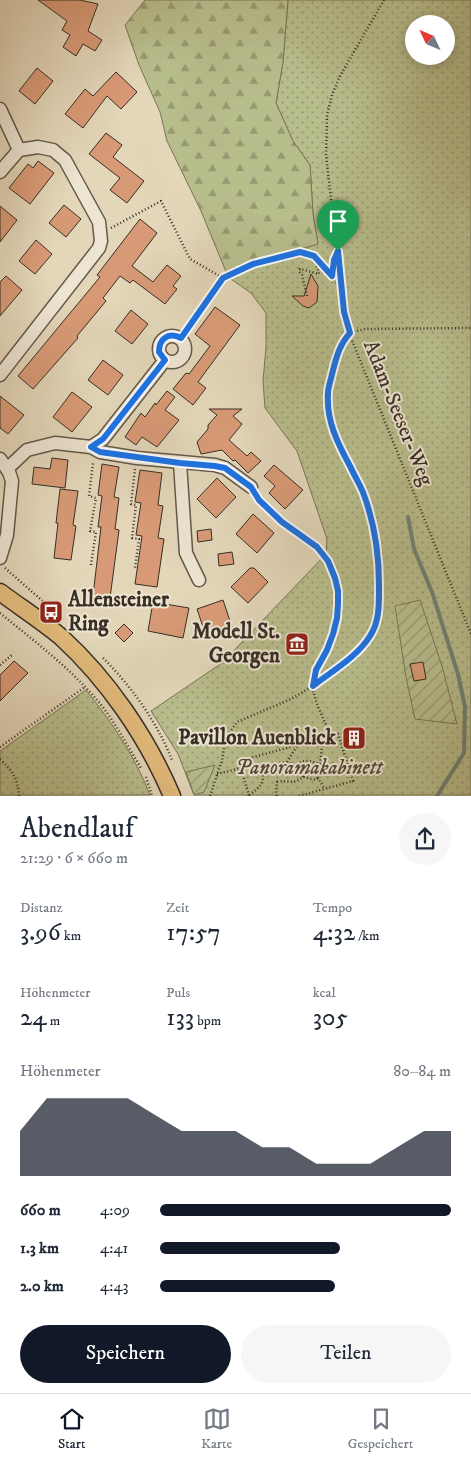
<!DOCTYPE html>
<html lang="de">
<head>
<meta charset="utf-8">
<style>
  body { margin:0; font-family:"IM FELL DW Pica",serif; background:#f6f6f7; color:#1f2937; height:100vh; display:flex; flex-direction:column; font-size:19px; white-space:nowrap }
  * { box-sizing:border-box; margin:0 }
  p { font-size:16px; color:#747a83 }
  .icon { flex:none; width:28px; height:28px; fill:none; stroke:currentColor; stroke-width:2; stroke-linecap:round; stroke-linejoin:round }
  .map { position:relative; height:796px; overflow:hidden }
  .details { display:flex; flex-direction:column; background:#fff; flex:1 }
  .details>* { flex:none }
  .needle { width:32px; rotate:314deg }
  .controls { position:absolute; left:405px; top:15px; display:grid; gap:10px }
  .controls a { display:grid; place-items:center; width:50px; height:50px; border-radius:50%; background:#fff; box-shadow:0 2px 12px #0003; font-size:25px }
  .pin { position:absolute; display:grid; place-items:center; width:42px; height:42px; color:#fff; margin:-51px -21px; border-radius:50% 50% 50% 0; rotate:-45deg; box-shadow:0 0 5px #0007 }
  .pin .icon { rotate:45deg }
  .round { display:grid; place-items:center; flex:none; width:52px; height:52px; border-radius:26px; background:#f6f6f7 }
  .summary { display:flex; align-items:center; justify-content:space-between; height:85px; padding:0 20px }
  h1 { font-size:28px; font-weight:600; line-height:38px }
  .stats { display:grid; grid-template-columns:repeat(3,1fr); gap:8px; height:85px; padding:5px 20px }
  .stats div { display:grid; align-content:center }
  .stats b { font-size:25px; font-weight:600 }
  .stats small { font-size:14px; font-weight:400 }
  .stats p { font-size:14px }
  .chart { height:140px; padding:10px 20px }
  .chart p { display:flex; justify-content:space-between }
  .chart svg { width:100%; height:90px; margin-top:5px; fill:#111827; opacity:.7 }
  .cta { display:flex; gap:10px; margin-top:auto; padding:10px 20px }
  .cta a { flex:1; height:58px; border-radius:30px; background:#111827; color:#fff; font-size:20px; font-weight:600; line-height:58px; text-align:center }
  .cta a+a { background:#f6f6f7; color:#1f2937 }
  ul { padding:0 20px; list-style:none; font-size:16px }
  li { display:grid; grid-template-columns:80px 60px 1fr; align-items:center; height:38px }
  li i { height:12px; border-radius:6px; background:#111827 }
  .dock { display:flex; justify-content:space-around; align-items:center; height:70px; border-top:1px solid #e0e1e3; background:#fff; font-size:14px; color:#747a83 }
  .dock a { display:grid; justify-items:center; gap:2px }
  .dock .selected { color:#111827 }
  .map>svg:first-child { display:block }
</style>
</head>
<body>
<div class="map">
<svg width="471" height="796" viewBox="0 0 471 796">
  <defs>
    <pattern id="grass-dots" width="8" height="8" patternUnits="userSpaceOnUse" patternTransform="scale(1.25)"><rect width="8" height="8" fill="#b8bd8c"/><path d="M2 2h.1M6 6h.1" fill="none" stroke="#969a72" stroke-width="1.8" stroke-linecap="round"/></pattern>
    <pattern id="forest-firs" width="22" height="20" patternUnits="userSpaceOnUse" patternTransform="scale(1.25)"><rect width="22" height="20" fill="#b8bd8c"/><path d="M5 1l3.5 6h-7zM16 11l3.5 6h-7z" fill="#969a72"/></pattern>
    <pattern id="garden-furrows" width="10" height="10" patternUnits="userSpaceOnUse" patternTransform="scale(1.25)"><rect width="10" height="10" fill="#b8bd8c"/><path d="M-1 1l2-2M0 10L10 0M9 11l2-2" fill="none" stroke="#969a72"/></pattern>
  </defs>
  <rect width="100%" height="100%" fill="#e3d6b9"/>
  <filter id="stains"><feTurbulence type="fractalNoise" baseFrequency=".004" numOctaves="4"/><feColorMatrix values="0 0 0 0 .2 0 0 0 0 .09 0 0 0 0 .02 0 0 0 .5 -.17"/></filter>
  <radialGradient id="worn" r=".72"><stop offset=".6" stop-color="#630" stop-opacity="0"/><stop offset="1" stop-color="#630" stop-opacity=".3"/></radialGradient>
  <g fill="url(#grass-dots)" stroke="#787658" fill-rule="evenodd">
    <path d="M288,0H471V795H194L178,754L151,711L222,663L326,554L327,539L297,451L265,408L263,381L266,347V313L251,293L228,277L227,274L253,263L318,244L313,214L310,165L293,141L276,103L283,62ZM414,24H446V56H414Z"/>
    <path d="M86,690C112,723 135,756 150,795H0V751Z"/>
  </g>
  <path fill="url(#forest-firs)" stroke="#787658" d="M145,0H288L283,62L276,103L293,141L310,165L313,214L318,244L253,263L227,274L201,211L167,141L160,112L139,65L125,25Z"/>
  <g fill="url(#garden-furrows)" stroke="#787658">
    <path d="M420,600L442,666L457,724L415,719L406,677L395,606Z"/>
    <path d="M215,765L204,792L194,795L186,772Z"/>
  </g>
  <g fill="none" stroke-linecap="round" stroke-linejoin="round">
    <path stroke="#708276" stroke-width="4" d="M408,517L414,549L432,592L458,674L465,707L464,753L437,796"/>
  </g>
  <g fill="#d89a76" stroke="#372f25">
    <path d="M38,0H80L98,4L88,31L102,40L95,51L83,44L76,56L63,47L70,35L62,30L67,21Z"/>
    <path d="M37,68L53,81L35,104L19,91Z"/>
    <path d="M116,72L137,92L121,109L107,96L83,128L65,114L85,89L93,96Z"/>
    <path d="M106,133L122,145L113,157L144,181L127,203L110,190L120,178L89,154Z"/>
    <path d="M38,161L54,173L30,204L9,188L28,164L33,168Z"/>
    <path d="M64,205L81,219L66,237L49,223Z"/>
    <path d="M0,206L17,220L0,242Z"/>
    <path d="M140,219L157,233L132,266L153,282L167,265L181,276L173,286L177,289L165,304L133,280L130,283L120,276L103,298L106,301L77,336L78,338L33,389L18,376L100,277L97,275Z"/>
    <path d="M36,240L52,254L35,274L19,261Z"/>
    <path d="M311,274L318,286L317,302L309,308L303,306L292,296H304Z"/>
    <path d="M6,276L22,290L0,316V282Z"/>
    <path d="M215,307L240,325L198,382L206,388L193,405L173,389L186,373L189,374L210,346L195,334Z"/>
    <path d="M131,310L148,324L132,344L115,331Z"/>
    <path d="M103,360L123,375L108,395L88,380Z"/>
    <path d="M167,391L175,397L165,410L179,420L157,447L142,437L136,445L125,437L141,413L145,417L155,403L156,405Z"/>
    <path d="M72,392L92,407L72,432L53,417Z"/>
    <path d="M0,396L24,415L8,434L0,428Z"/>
    <path d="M209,409H242L233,416L242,424L229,440L247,456L251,452L261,461L248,473L235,460L233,461L222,450L201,454L197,442L208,429V425L217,415Z"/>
    <path d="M52,458L68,460L65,488L32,484L34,467L50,469Z"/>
    <path d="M102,464L119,467L114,497L119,498L115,529L119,530L110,598L93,596L101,527H98L102,496L98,495Z"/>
    <path d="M274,465L303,490L285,509L269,493L275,486L264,476Z"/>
    <path d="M140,470L162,473L158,505L163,506L158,538L164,539L157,587L135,584L142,536L136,535L141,503L135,502Z"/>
    <path d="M217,478L236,497L216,518L197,499Z"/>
    <path d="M60,489L78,491L73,525L76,526L71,560L54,558L58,523H56Z"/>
    <path d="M253,514L274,533L257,553L236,534Z"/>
    <path d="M211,529L212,540L198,542L197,531Z"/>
    <path d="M232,552L234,564L219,566L218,554Z"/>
    <path d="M250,568H254L268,582L248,603L231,587Z"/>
    <path d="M223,600L232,627L206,636L197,609Z"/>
    <path d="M153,602L189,608L183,638L148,631Z"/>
    <path d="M124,624L133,633L124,642L115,633Z"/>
    <path d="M14,661L28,673L0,701V675Z"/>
    <path d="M423,662L426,679L414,681L410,664Z"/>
    <path d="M361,730L364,742L347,747L344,734Z"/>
  </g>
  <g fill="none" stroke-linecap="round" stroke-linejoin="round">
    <g stroke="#62594a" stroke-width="15">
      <g id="minor">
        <path d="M0,109L19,150"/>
        <path d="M0,172L19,150L38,147L53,150L65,160L99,222L101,241L99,248L0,375"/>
        <circle cx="172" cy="349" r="13"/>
        <path d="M91,447L103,439L165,360"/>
        <path d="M0,459L9,472L12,481L7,535L0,558"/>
        <path d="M180,463L186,553L199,580"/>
        <path d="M7,469L27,450L55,443L91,447L100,452L137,458L215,465L225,468L251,487"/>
      </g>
    </g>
    <g stroke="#372f25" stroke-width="19">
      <path id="major" d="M0,592C20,607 42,621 61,637C108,680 147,737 172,796"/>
    </g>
    <g stroke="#372f25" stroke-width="2.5" stroke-dasharray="1 2.5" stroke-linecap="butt">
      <path d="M384,0L340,76L332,95L327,115L326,155L344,312L349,333L471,634"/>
      <path d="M111,228L161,201L190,259L223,278L181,338"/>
      <path d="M332,276L334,260L338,251"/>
      <path d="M223,278L253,264L300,252L314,256"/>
      <path d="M307,296L302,275L299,272L300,269L319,274L314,256L342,289"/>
      <path d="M135,469L131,504L136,505L132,538L139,539L135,568"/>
      <path d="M91,565L96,532L90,531L96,498L89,496L93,463"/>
      <path d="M5,568L63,619"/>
      <path d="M0,613C34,641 69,667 97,700C114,720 127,745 141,768"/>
      <path d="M103,658C132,687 157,722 172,760"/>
      <path d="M0,665L13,654"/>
      <path d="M0,747L85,687"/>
      <path d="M0,759C12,770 18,779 19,796"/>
      <path d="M287,762L297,746"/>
      <path d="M320,764L321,772L318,778L324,788"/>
      <path d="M295,765L302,772L303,777"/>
      <path d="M241,768L239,761L331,736C326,723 313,700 313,686C313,673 321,662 326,651C339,623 343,591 329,563C320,547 306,541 292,531C280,522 265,509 257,496"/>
      <path d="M217,774L241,768L249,796"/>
      <path d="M146,777L152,796"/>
      <path d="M249,795C260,787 264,785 263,770C271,762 285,761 295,765C305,759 310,761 320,764L322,746L321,740"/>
      <path d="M210,796L222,760L226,738L237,722L291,699L313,686L353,655L369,637L376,624L378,612L379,576L375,531L363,492L339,445L331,425L328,391L341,343L349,333L365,329L471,328"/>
      <path d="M277,796L276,790L277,782C289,779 292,786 303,777L316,780C328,768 333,766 349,772"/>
      <path d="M299,796L353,781L338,734L331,736"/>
    </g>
    <use href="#minor" stroke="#ede4d2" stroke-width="12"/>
    <use href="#major" stroke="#e2bb7c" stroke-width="16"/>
  </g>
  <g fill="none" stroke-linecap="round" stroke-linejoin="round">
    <g stroke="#fff" stroke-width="10">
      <path id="route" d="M338,251L344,312L350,333C339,345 336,359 332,374C331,380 328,387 328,393C326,421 338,444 351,468C355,477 361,486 364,495C375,525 379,553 379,585C379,602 380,621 370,636C357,657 332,671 313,686L316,670L327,650L333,634L337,618L338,604V591L335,578L328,561L317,547L282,522L259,500L251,487L225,468L215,466L180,463L100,452L91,447L103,439L165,360L159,352C159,338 169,332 181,338L223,278L253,264L300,252L314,256L332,276L334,260Z"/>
    </g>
    <use href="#route" stroke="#1a73e8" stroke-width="6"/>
  </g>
  <defs>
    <g id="bus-square" transform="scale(1.25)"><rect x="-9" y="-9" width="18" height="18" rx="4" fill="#8f2418" stroke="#ede4d2"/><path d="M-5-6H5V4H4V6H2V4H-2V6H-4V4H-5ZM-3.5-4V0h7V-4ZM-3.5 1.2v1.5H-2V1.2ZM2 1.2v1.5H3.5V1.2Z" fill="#fff"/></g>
    <g id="museum-square" transform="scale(1.25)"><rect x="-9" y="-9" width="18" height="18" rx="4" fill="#8f2418" stroke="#ede4d2"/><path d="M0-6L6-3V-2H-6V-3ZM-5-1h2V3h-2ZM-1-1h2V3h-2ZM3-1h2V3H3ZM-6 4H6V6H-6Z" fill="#fff"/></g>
    <g id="building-square" transform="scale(1.25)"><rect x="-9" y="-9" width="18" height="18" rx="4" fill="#8f2418" stroke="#ede4d2"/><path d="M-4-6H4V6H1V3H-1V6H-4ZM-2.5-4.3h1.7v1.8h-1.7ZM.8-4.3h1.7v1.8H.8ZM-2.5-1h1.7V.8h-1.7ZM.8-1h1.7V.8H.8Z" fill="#fff"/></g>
  </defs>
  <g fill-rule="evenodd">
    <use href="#bus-square" x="51" y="612"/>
    <use href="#museum-square" x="297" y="644"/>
    <use href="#building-square" x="354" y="738"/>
  </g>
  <g text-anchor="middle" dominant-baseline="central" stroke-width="4" stroke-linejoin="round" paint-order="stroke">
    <g font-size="21" fill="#372f25" stroke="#ede4d2">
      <text transform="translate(398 413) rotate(68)">Adam-Seeser-Weg</text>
    </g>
    <g font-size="21" font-weight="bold" fill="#372f25" stroke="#ede4d2" text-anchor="end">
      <text x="68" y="600" text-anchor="start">Allensteiner<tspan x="68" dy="24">Ring</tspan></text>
      <text x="280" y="632">Modell St.<tspan x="280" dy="24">Georgen</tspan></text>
      <text x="336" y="738">Pavillon Auenblick</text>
    </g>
    <g font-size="21" font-style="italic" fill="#514b3a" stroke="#ede4d2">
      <text x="309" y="768">Panoramakabinett</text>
    </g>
  </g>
  <rect width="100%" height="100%" filter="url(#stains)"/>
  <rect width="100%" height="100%" fill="url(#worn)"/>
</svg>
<div class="controls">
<a><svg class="needle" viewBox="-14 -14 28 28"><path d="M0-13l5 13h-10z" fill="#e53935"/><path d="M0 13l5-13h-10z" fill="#747a83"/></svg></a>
</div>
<div class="pin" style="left:338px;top:251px;background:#1e9e55"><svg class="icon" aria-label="arrive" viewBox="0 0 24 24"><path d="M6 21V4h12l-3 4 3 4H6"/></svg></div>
</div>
<section class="details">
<div class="summary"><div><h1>Abendlauf</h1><p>21:29 · 6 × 660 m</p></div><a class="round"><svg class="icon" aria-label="share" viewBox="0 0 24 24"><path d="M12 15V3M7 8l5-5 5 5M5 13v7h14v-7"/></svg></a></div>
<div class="stats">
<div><p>Distanz</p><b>3.96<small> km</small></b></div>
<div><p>Zeit</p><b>17:57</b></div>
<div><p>Tempo</p><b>4:32<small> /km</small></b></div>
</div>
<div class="stats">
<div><p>Höhenmeter</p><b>24<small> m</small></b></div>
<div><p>Puls</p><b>133<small> bpm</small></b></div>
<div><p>kcal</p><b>305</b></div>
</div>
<div class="chart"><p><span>Höhenmeter</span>80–84 m</p>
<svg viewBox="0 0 160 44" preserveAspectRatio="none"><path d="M0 44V22L10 6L20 6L30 6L40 6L50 14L60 22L70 22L80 22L90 30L100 30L110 38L120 38L130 38L140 30L150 22L160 22V44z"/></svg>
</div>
<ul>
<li><b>660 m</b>4:09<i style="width:100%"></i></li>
<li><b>1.3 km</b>4:41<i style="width:62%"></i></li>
<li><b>2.0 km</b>4:43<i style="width:60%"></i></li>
</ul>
<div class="cta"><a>Speichern</a><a>Teilen</a></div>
</section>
<nav class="dock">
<a class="selected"><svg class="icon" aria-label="home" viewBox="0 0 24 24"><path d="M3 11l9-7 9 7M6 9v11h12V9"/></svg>Start</a>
<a><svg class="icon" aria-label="map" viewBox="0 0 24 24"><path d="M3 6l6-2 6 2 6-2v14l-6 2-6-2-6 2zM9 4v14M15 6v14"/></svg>Karte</a>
<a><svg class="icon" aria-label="saved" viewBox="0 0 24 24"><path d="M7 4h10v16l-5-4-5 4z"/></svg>Gespeichert</a>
</nav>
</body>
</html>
